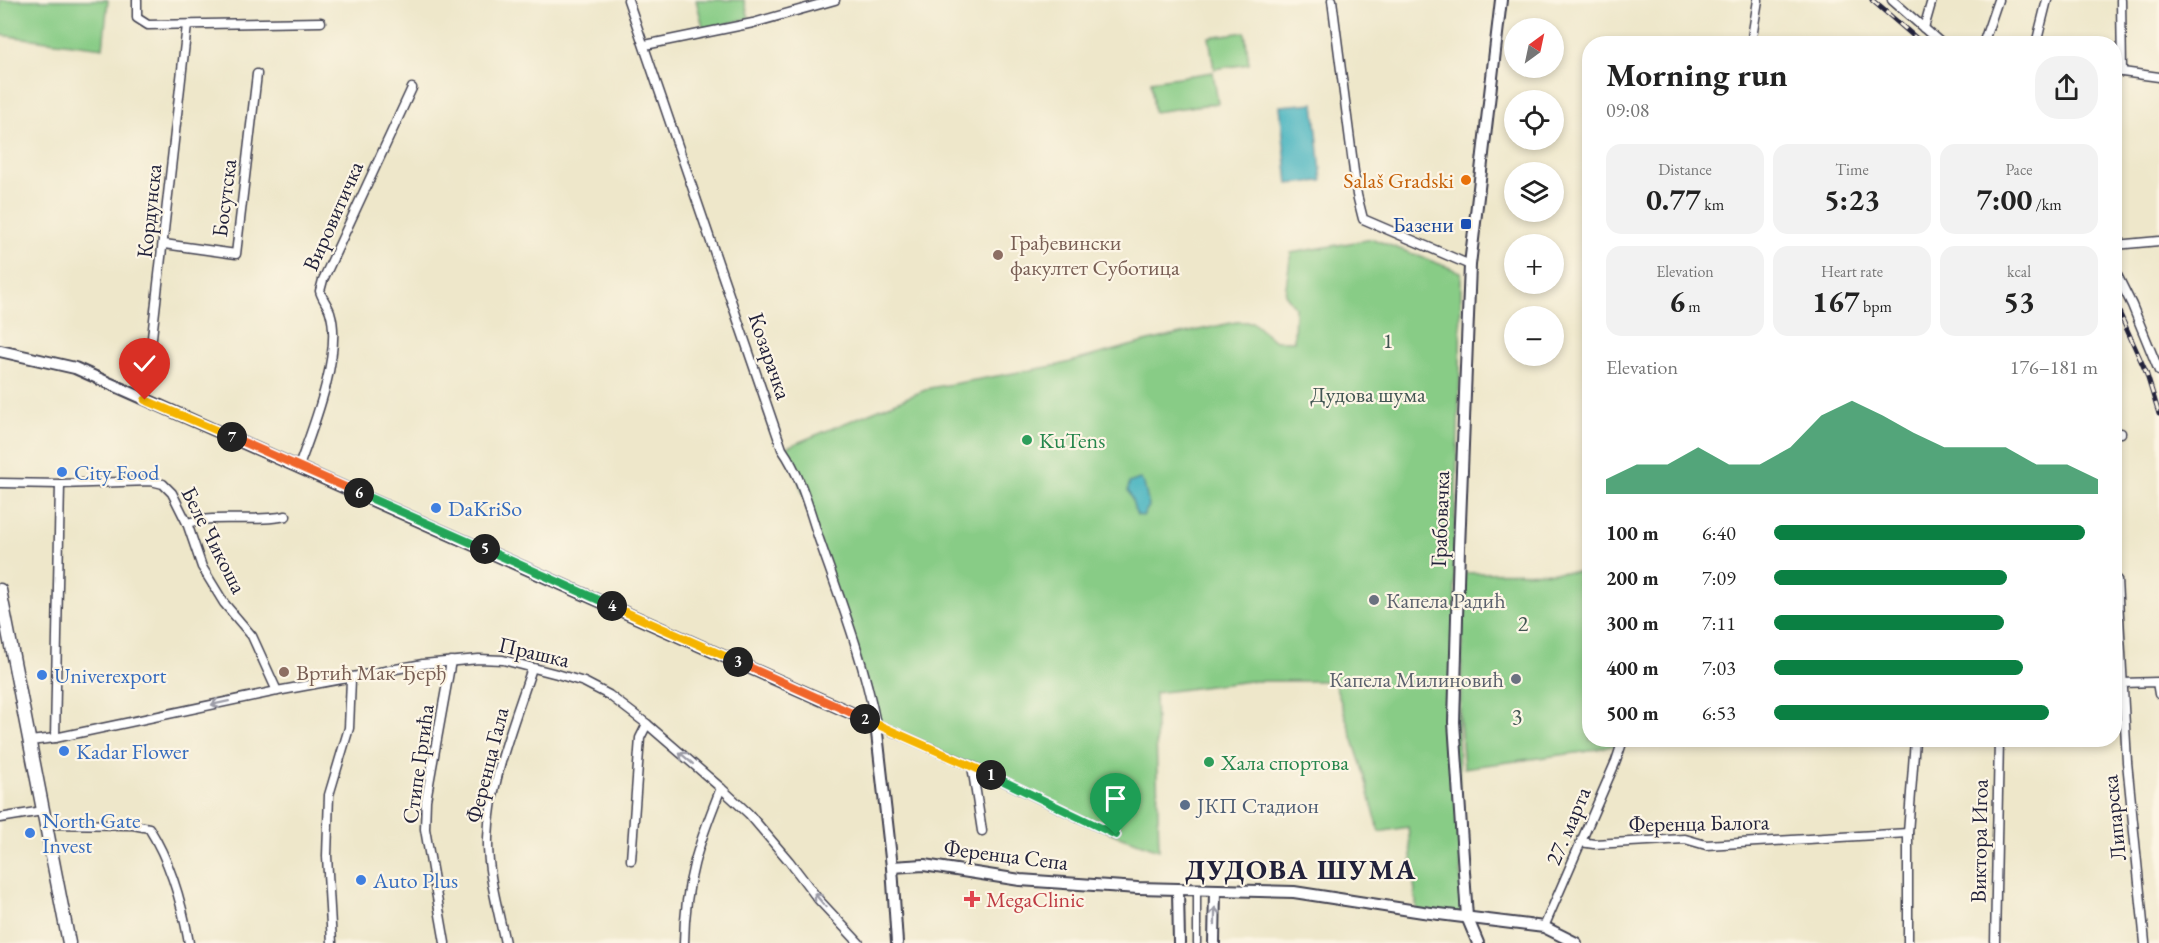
<!DOCTYPE html>
<html lang="en">
<head>
<meta charset="utf-8">
<style>
  body { margin:0; font-family:"EB Garamond",serif; background:#f2f2f2; color:#222; height:100vh; display:flex; flex-direction:column; font-size:22px; white-space:nowrap }
  * { box-sizing:border-box; margin:0 }
  p { font-size:20px; color:#767676 }
  .icon { flex:none; width:33px; height:33px; fill:none; stroke:currentColor; stroke-width:2; stroke-linecap:round; stroke-linejoin:round }
  .map { position:relative; flex:1; overflow:hidden }
  .panel { position:absolute; left:1582px; top:36px; width:540px; height:711px; display:flex; flex-direction:column; background:#fff; border-radius:24px; box-shadow:0 3px 9px #0003 }
  .panel>* { flex:none }
  .needle { width:39px; rotate:33deg }
  .tools { position:absolute; left:1504px; top:18px; display:grid; gap:12px }
  .tools a { display:grid; place-items:center; width:60px; height:60px; border-radius:50%; background:#fff; box-shadow:0 3px 9px #0003; font-size:30px }
  .pin { position:absolute; display:grid; place-items:center; width:51px; height:51px; color:#fff; margin:-62px -26px; border-radius:50% 50% 50% 0; rotate:-45deg; box-shadow:0 0 6px #0007 }
  .pin .icon { rotate:45deg }
  .km { position:absolute; width:30px; height:30px; margin:-15px; border-radius:50%; background:#222; color:#fff; font-size:16px; line-height:30px; text-align:center }
  .round { display:grid; place-items:center; flex:none; width:63px; height:63px; border-radius:24px; background:#f2f2f2 }
  .headline { display:flex; align-items:center; justify-content:space-between; height:102px; padding:0 24px }
  h1 { font-size:33px; font-weight:700; line-height:45px }
  .stats { display:grid; grid-template-columns:repeat(3,1fr); gap:9px; height:102px; padding:6px 24px }
  .stats div { display:grid; align-content:center; border-radius:15px; background:#f2f2f2; text-align:center }
  .stats b { font-size:30px; font-weight:700 }
  .stats small { font-size:16px; font-weight:400 }
  .stats p { font-size:16px }
  .chart { height:168px; padding:12px 24px }
  .chart p { display:flex; justify-content:space-between }
  .chart svg { width:100%; height:108px; margin-top:6px; fill:#0b8043; opacity:.7 }
  ul { padding:0 24px; list-style:none; font-size:20px }
  li { display:grid; grid-template-columns:96px 72px 1fr; align-items:center; height:45px }
  li i { height:15px; border-radius:8px; background:#0b8043 }
  .map>svg:first-child { display:block }
</style>
</head>
<body>
<div class="map">
<svg width="2159" height="943" viewBox="0 0 2159 943">
  <rect width="100%" height="100%" fill="#fcf5e5"/>
  <filter id="ink" filterUnits="userSpaceOnUse"><feTurbulence type="fractalNoise" baseFrequency=".0167" numOctaves="2"/><feDisplacementMap in="SourceGraphic" scale="12" xChannelSelector="R" yChannelSelector="G"/><feConvolveMatrix kernelMatrix="1 2 1 2 8 2 1 2 1" color-interpolation-filters="sRGB"/></filter>
  <filter id="wash" filterUnits="userSpaceOnUse"><feTurbulence type="fractalNoise" baseFrequency=".008" numOctaves="4" result="noise"/><feDisplacementMap in="SourceGraphic" scale="24" xChannelSelector="R" yChannelSelector="G"/><feGaussianBlur stdDeviation="1.35" result="paint"/><feColorMatrix in="noise" values="0 0 0 0 0 0 0 0 0 0 0 0 0 0 0 0 0 1.4 0 .05"/><feComposite in="paint" operator="in"/></filter>
  <g filter="url(#wash)">
    <rect width="100%" height="100%" fill="#eee7ca"/>
    <g fill="#88cc86" stroke="#557760" stroke-width="1.5">
      <path d="M0,0H108L103,48L0,35Z"/>
      <path d="M696,0H744L749,18L704,30Z"/>
      <path d="M1245,32L1249,64L1214,69L1209,37Z"/>
      <path d="M1213,72L1218,103L1154,112L1151,81Z"/>
      <path d="M1373,239L1461,272L1460,374L1454,547L1462,913L1417,911L1408,827L1379,832L1364,774L1334,681H1250L1155,693L1159,850L1116,835L876,724L870,693L796,473L782,449L930,388L1059,365L1148,341L1236,322H1252L1275,341H1294L1295,307L1285,294L1291,253Z"/>
      <path d="M1590,572V740H1617L1615,745L1583,752L1464,768L1460,720L1464,573Z"/>
    </g>
    <g fill="#45b3bf" stroke="#346a7d" stroke-width="1.5">
      <path d="M1314,103L1322,181L1288,184L1280,106Z"/>
      <path d="M1140,479L1144,484L1149,506L1143,516L1137,515C1132,506 1134,500 1128,491L1129,483Z"/>
    </g>
  </g>
  <g filter="url(#ink)">
    <g fill="none" stroke-linecap="round" stroke-linejoin="round">
      <g stroke="#414050" stroke-width="9">
        <path id="pedestrian" d="M1197,890V943"/>
      </g>
      <g stroke="#414050" stroke-width="11">
        <g id="minor">
          <path d="M137,0V18L148,25L321,22"/>
          <path d="M628,0L782,449C801,476 809,509 819,539C840,599 864,661 876,724L972,766L1116,835"/>
          <path d="M1332,0L1357,195L1363,219L1470,265"/>
          <path d="M1892,0L1942,44"/>
          <path d="M2121,0L2122,72"/>
          <path d="M1924,28L1932,0"/>
          <path d="M1751,44L1758,0"/>
          <path d="M1983,44L1998,0"/>
          <path d="M2036,44L2047,0"/>
          <path d="M645,45L753,23L835,0"/>
          <path d="M2115,71L2159,77"/>
          <path d="M164,244L236,254L257,74"/>
          <path d="M2115,245L2159,241"/>
          <path d="M2115,271L2132,305L2159,371"/>
          <path d="M145,400L187,25"/>
          <path d="M2115,433H2121"/>
          <path d="M299,466C313,428 343,352 330,312C328,305 322,299 320,291L323,280L412,88"/>
          <path d="M0,483L60,484L151,481L163,484L172,493L187,523L202,567L224,603L252,636L277,691"/>
          <path d="M187,523C219,514 252,523 286,516"/>
          <path d="M2115,581L2117,580L2127,762L2145,943"/>
          <path d="M2122,683L2157,682L2159,694"/>
          <path d="M55,738L60,484"/>
          <path d="M30,741L55,738L277,691L423,664L479,659L503,660L557,674L584,682L609,695L647,724L721,788L749,814L789,861L818,899L859,943"/>
          <path d="M972,766L982,831"/>
          <path d="M0,818L42,811"/>
          <path d="M46,824L133,825L149,828C171,863 182,903 189,943"/>
          <path d="M1581,842L1594,844L1685,839L1706,845L1908,833"/>
          <path d="M631,860L640,738L647,724"/>
          <path d="M1544,927L1616,761L1623,740"/>
          <path d="M332,943L327,856L329,795L349,728L351,679"/>
          <path d="M445,943L425,829L426,800L451,661"/>
          <path d="M505,943C498,909 487,872 488,838C490,780 514,723 532,668"/>
          <path d="M684,943C685,881 698,845 721,788"/>
          <path d="M1908,943V833L1915,740"/>
          <path d="M1995,943L1999,740"/>
        </g>
      </g>
      <g stroke="#414050" stroke-width="14">
        <g id="tertiary">
          <path d="M0,351L75,368L876,724L892,867L897,943"/>
          <path d="M892,867L924,865L1020,880L1138,888L1294,892L1423,912L1544,927L1576,943"/>
          <path d="M1178,890L1179,943"/>
          <path d="M1214,943L1215,890"/>
          <path d="M1478,943L1467,917L1454,722L1459,548L1470,265L1501,0"/>
        </g>
      </g>
      <g stroke="#414050" stroke-width="15">
        <path id="secondary" d="M0,590L69,943"/>
      </g>
      <use href="#pedestrian" stroke="#fff" stroke-width="6"/>
      <use href="#minor" stroke="#fff" stroke-width="8"/>
      <use href="#tertiary" stroke="#fff" stroke-width="10"/>
      <use href="#secondary" stroke="#fff" stroke-width="12"/>
      <g stroke="#22223b" stroke-width="5">
        <g id="rail">
          <path d="M1872,0L1923,44"/>
          <path d="M2115,303L2146,372L2159,414"/>
        </g>
      </g>
      <use href="#rail" stroke="#fcf5e5" stroke-width="3" stroke-dasharray="9" stroke-linecap="butt"/>
    </g>
    <defs><path id="oneway-shaft" d="M-6 0H5M1.5-3L5.5 0L1.5 3" fill="none" stroke-width="1.6" stroke-linecap="round" stroke-linejoin="round" transform="scale(1.5)"/></defs>
    <g stroke="#9c9ca7">
      <use href="#oneway-shaft" transform="translate(220 703) rotate(168)"/>
      <use href="#oneway-shaft" transform="translate(686 758) rotate(-139)"/>
      <use href="#oneway-shaft" transform="translate(820 900) rotate(-130)"/>
      <use href="#oneway-shaft" transform="translate(1215 916) rotate(-89)"/>
    </g>
  </g>
  <g fill="none" stroke-linecap="round" stroke-linejoin="round" filter="url(#ink)">
    <g stroke="#fff" stroke-width="12">
      <path id="split-1" d="M991,775L1116,835"/>
    </g>
    <g stroke="#fff" stroke-width="12">
      <path id="split-2" d="M865,719L991,775"/>
    </g>
    <g stroke="#fff" stroke-width="12">
      <path id="split-3" d="M738,662L865,719"/>
    </g>
    <g stroke="#fff" stroke-width="12">
      <path id="split-4" d="M612,606L738,662"/>
    </g>
    <g stroke="#fff" stroke-width="12">
      <path id="split-5" d="M485,549L612,606"/>
    </g>
    <g stroke="#fff" stroke-width="12">
      <path id="split-6" d="M359,493L485,549"/>
    </g>
    <g stroke="#fff" stroke-width="12">
      <path id="split-7" d="M232,437L359,493"/>
    </g>
    <g stroke="#fff" stroke-width="12">
      <path id="split-8" d="M145,400L232,437"/>
    </g>
    <use href="#split-1" stroke="#22a559" stroke-width="8"/>
    <use href="#split-2" stroke="#f5b400" stroke-width="8"/>
    <use href="#split-3" stroke="#f0652b" stroke-width="8"/>
    <use href="#split-4" stroke="#f5b400" stroke-width="8"/>
    <use href="#split-5" stroke="#22a559" stroke-width="8"/>
    <use href="#split-6" stroke="#22a559" stroke-width="8"/>
    <use href="#split-7" stroke="#f0652b" stroke-width="8"/>
    <use href="#split-8" stroke="#f5b400" stroke-width="8"/>
  </g>
  <circle fill="#e8710a" stroke="#fcf5e5" stroke-width="2" cx="1466" cy="180" r="6"/>
  <rect fill="#1a4fb4" stroke="#fcf5e5" stroke-width="2" x="1460" y="218" width="12" height="12" rx="3"/>
  <g fill="#8d6e63" stroke="#fcf5e5" stroke-width="2">
    <circle cx="998" cy="255" r="6"/>
    <circle cx="284" cy="672" r="6"/>
  </g>
  <g fill="#2e9e5b" stroke="#fcf5e5" stroke-width="2">
    <circle cx="1027" cy="440" r="6"/>
    <circle cx="1209" cy="762" r="6"/>
  </g>
  <g fill="#3f7fe0" stroke="#fcf5e5" stroke-width="2">
    <circle cx="62" cy="472" r="6"/>
    <circle cx="436" cy="508" r="6"/>
    <circle cx="42" cy="675" r="6"/>
    <circle cx="64" cy="751" r="6"/>
    <circle cx="30" cy="833" r="6"/>
    <circle cx="361" cy="880" r="6"/>
  </g>
  <g fill="#6b7280" stroke="#fcf5e5" stroke-width="2">
    <circle cx="1374" cy="600" r="6"/>
    <circle cx="1516" cy="679" r="6"/>
  </g>
  <circle fill="#5c6f8a" stroke="#fcf5e5" stroke-width="2" cx="1185" cy="805" r="6"/>
  <path fill="#e0444e" stroke="#fcf5e5" stroke-width="2" d="M969 890h6v6h6v6h-6v6h-6v-6h-6v-6h6z"/>
  <g text-anchor="middle" dominant-baseline="central" stroke-width="4.5" stroke-linejoin="round" paint-order="stroke">
    <g font-size="22" fill="#c56008" stroke="#fcf5e5" text-anchor="end">
      <text x="1454" y="180">Salaš Gradski</text>
    </g>
    <g font-size="22" fill="#22223b" stroke="#fcf5e5">
      <text transform="translate(224 198) rotate(-83)">Босутска</text>
      <text transform="translate(149 211) rotate(-84)">Кордунска</text>
      <text transform="translate(333 216) rotate(-66)">Вировитичка</text>
      <text transform="translate(770 356) rotate(71)">Козарачка</text>
      <text transform="translate(1440 519) rotate(-88)">Грабовачка</text>
      <text transform="translate(214 540) rotate(63)">Беле Чикоша</text>
      <text transform="translate(534 652) rotate(13)">Прашка</text>
      <text transform="translate(418 764) rotate(-82)">Стипе Гргића</text>
      <text transform="translate(487 765) rotate(-76)">Ференца Гала</text>
      <text transform="translate(2114 818) rotate(-96)">Липарска</text>
      <text transform="translate(1699 823) rotate(-1)">Ференца Балога</text>
      <text transform="translate(1568 826) rotate(-67)">27. марта</text>
      <text transform="translate(1979 841) rotate(-89)">Виктора Игоа</text>
      <text transform="translate(1006 855) rotate(7)">Ференца Сепа</text>
    </g>
    <g font-size="22" fill="#164399" stroke="#fcf5e5" text-anchor="end">
      <text x="1454" y="224">Базени</text>
    </g>
    <g font-size="22" fill="#785e54" stroke="#fcf5e5" text-anchor="start">
      <text x="1010" y="242">Грађевински<tspan x="1010" dy="25">факултет Суботица</tspan></text>
      <text x="296" y="672">Вртић Мак Ђерђ</text>
    </g>
    <g font-size="22" fill="#415552" stroke="#fcf5e5">
      <text x="1388" y="340">1</text>
      <text x="1368" y="394">Дудова шума</text>
      <text x="1523" y="623">2</text>
      <text x="1517" y="716">3</text>
    </g>
    <g font-size="22" fill="#27864d" stroke="#fcf5e5" text-anchor="start">
      <text x="1039" y="440">KuTens</text>
      <text x="1221" y="762">Хала спортова</text>
    </g>
    <g font-size="22" fill="#366cbe" stroke="#fcf5e5" text-anchor="start">
      <text x="74" y="472">City Food</text>
      <text x="448" y="508">DaKriSo</text>
      <text x="54" y="675">Univerexport</text>
      <text x="76" y="751">Kadar Flower</text>
      <text x="42" y="820">North Gate<tspan x="42" dy="25">Invest</tspan></text>
      <text x="373" y="880">Auto Plus</text>
    </g>
    <g font-size="22" fill="#5b616d" stroke="#fcf5e5" text-anchor="start">
      <text x="1386" y="600">Капела Радић</text>
      <text x="1504" y="679" text-anchor="end">Капела Милиновић</text>
    </g>
    <g font-size="22" fill="#4e5e75" stroke="#fcf5e5" text-anchor="start">
      <text x="1197" y="805">ЈКП Стадион</text>
    </g>
    <g font-size="22" fill="#be3a42" stroke="#fcf5e5" text-anchor="start">
      <text x="986" y="899">MegaClinic</text>
    </g>
    <g font-size="28" font-weight="bold" letter-spacing="1.5" fill="#22223b" stroke="#fcf5e5">
      <text x="1301" y="869">ДУДОВА ШУМА</text>
    </g>
  </g>
</svg>
<div class="tools">
<a><svg class="needle" viewBox="-14 -14 28 28"><path d="M0-13l5 13h-10z" fill="#e53935"/><path d="M0 13l5-13h-10z" fill="#767676"/></svg></a>
<a><svg class="icon" aria-label="locate" viewBox="0 0 24 24"><circle cx="12" cy="12" r="6"/><path d="M12 2v4M12 18v4M2 12h4M18 12h4"/></svg></a>
<a><svg class="icon" aria-label="layers" viewBox="0 0 24 24"><path d="M12 4l9 5-9 5-9-5zM3 14l9 5 9-5"/></svg></a>
<a>+</a>
<a>−</a>
</div>
<div class="pin" style="left:1116px;top:835px;background:#1e9e55"><svg class="icon" aria-label="arrive" viewBox="0 0 24 24"><path d="M6 21V4h12l-3 4 3 4H6"/></svg></div>
<div class="pin" style="left:145px;top:400px;background:#d93025"><svg class="icon" aria-label="check" viewBox="0 0 24 24"><path d="M5 12l5 5 9-10"/></svg></div>
<b class="km" style="left:991px;top:775px">1</b>
<b class="km" style="left:865px;top:719px">2</b>
<b class="km" style="left:738px;top:662px">3</b>
<b class="km" style="left:612px;top:606px">4</b>
<b class="km" style="left:485px;top:549px">5</b>
<b class="km" style="left:359px;top:493px">6</b>
<b class="km" style="left:232px;top:437px">7</b>
<section class="panel">
<div class="headline"><div><h1>Morning run</h1><p>09:08</p></div><a class="round"><svg class="icon" aria-label="share" viewBox="0 0 24 24"><path d="M12 15V3M7 8l5-5 5 5M5 13v7h14v-7"/></svg></a></div>
<div class="stats">
<div><p>Distance</p><b>0.77<small> km</small></b></div>
<div><p>Time</p><b>5:23</b></div>
<div><p>Pace</p><b>7:00<small> /km</small></b></div>
</div>
<div class="stats">
<div><p>Elevation</p><b>6<small> m</small></b></div>
<div><p>Heart rate</p><b>167<small> bpm</small></b></div>
<div><p>kcal</p><b>53</b></div>
</div>
<div class="chart"><p><span>Elevation</span>176–181 m</p>
<svg viewBox="0 0 160 44" preserveAspectRatio="none"><path d="M0 44V38L10 32L20 32L30 25L40 32L50 32L60 25L70 12L80 6L90 12L100 19L110 25L120 25L130 25L140 32L150 32L160 38V44z"/></svg>
</div>
<ul>
<li><b>100 m</b>6:40<i style="width:96%"></i></li>
<li><b>200 m</b>7:09<i style="width:72%"></i></li>
<li><b>300 m</b>7:11<i style="width:71%"></i></li>
<li><b>400 m</b>7:03<i style="width:77%"></i></li>
<li><b>500 m</b>6:53<i style="width:85%"></i></li>
</ul>
</section>
</div>
</body>
</html>
